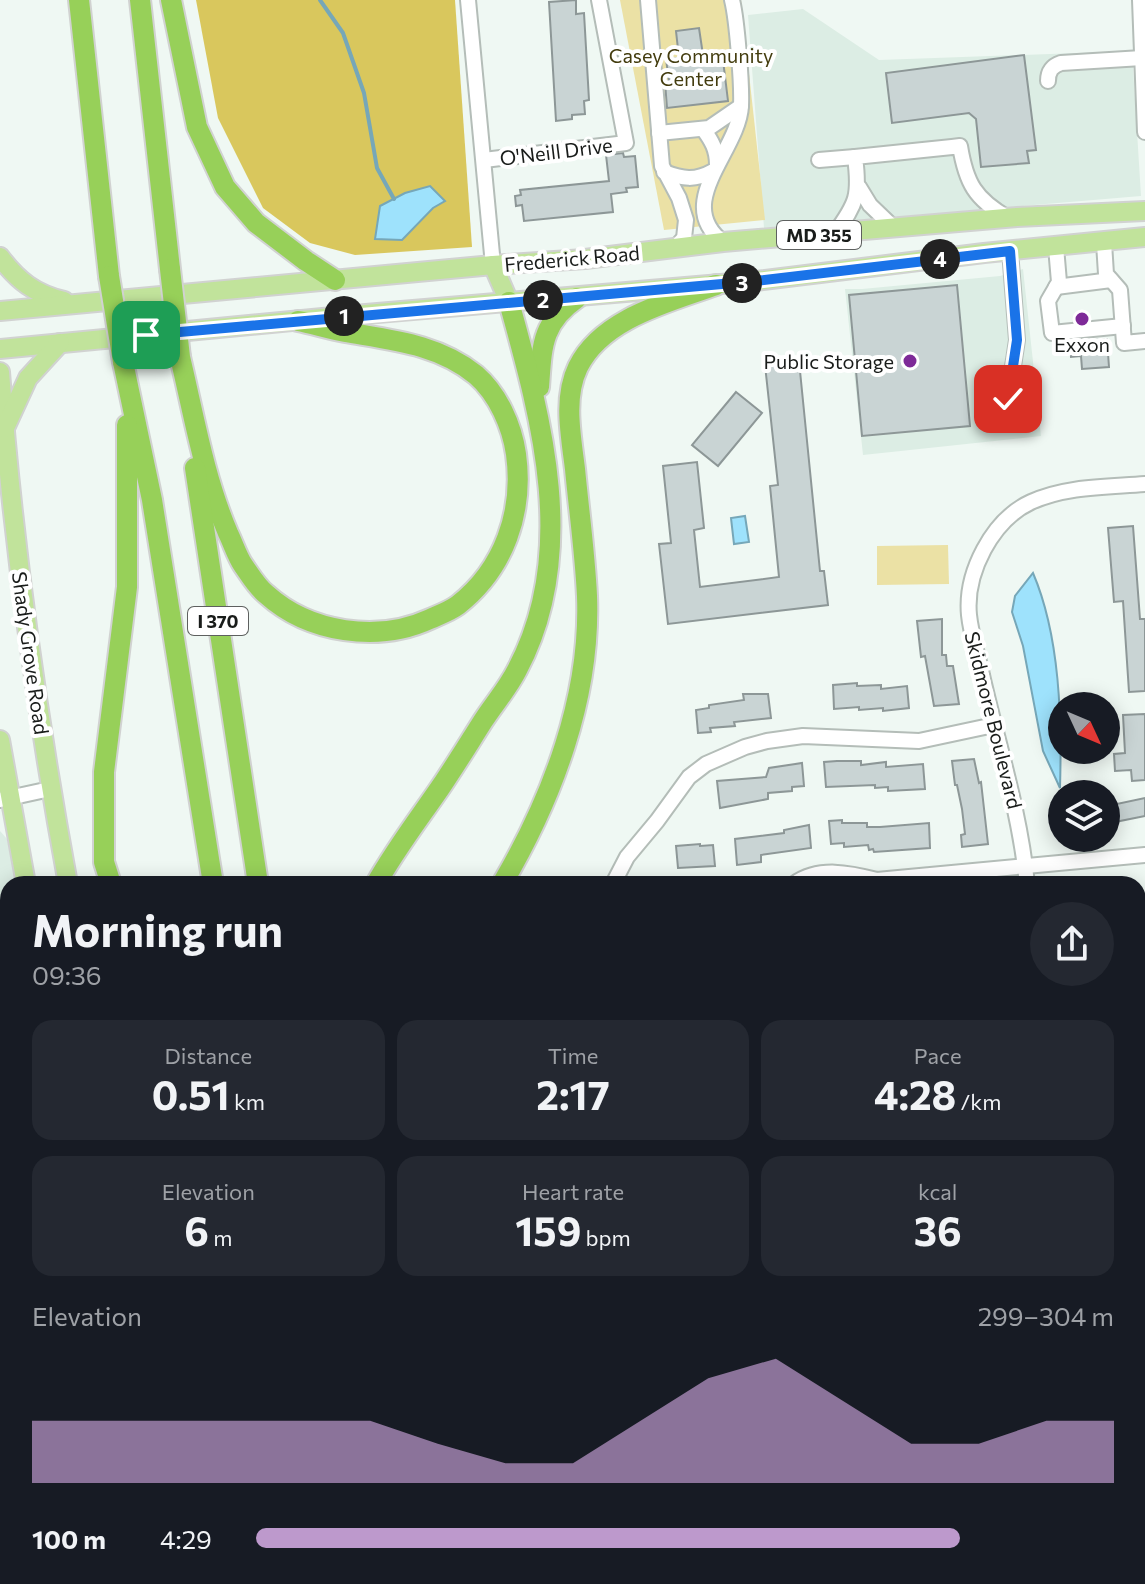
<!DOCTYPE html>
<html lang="en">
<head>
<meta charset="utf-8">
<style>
  body { margin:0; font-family:Commissioner,sans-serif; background:#242831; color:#f1f3f6; height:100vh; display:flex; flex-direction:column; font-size:30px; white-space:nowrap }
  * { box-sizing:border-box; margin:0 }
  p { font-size:26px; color:#9ea1a6 }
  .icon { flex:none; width:44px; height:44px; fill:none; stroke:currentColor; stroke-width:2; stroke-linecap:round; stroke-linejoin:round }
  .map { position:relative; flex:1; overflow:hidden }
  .details { position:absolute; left:0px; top:876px; width:1146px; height:708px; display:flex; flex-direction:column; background:#171b24; border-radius:24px 24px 0 0; box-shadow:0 4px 20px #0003 }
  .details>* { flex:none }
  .needle { width:52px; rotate:134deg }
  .buttons { position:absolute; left:1048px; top:692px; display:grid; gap:16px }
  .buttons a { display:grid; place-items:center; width:72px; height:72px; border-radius:50%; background:#171b24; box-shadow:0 4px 20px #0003; font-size:40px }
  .pin { position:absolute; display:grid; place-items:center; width:68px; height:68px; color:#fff; margin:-34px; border-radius:16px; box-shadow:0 4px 12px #0006 }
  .km { position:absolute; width:40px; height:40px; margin:-20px; border-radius:50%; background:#222; color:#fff; font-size:22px; line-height:40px; text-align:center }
  .round { display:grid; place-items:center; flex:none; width:84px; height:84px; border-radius:42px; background:#242831 }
  .overview { display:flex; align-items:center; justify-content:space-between; height:136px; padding:0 32px }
  h1 { font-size:44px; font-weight:700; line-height:60px }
  .stats { display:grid; grid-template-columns:repeat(3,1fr); gap:12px; height:136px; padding:8px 32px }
  .stats div { display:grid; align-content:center; border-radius:20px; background:#242831; text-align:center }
  .stats b { font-size:40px; font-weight:700 }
  .stats small { font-size:22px; font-weight:400 }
  .stats p { font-size:22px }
  .chart { height:224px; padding:16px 32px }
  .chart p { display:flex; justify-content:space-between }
  .chart svg { width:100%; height:144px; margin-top:8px; fill:#bd99cc; opacity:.7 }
  ul { padding:0 32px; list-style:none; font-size:26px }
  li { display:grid; grid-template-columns:128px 96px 1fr; align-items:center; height:60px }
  li i { height:20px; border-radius:10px; background:#bd99cc }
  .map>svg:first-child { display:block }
</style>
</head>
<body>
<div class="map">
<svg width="1145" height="1584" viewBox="0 0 1145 1584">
  <rect width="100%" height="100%" fill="#eff8f3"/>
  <g fill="#dcede4">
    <path d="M803,9L879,60L1132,51L1141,196L764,228L748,15Z"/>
    <path d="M1023,269L1041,436L863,455L845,289H862L1000,276Z"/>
    <path d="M0,831L7,839L16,884H8V1576H127L126,1584H0Z"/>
  </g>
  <g fill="#ebe1a5">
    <path d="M620,0H741L765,220L664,230Z"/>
    <path d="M948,545L949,584L877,585V546Z"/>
  </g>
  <path fill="#d9c75d" d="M196,0H455L472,247L355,255L310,243L263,208L218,118Z"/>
  <g fill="#9ee2fc" stroke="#76a7b8" stroke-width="2">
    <path d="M430,186L445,201L433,208L402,240L375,239L380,206L405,193Z"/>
    <path d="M745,516L749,542L734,544L731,518Z"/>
    <path d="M1033,573C1060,636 1062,719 1060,788L1043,751L1023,646L1012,612L1015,596Z"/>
  </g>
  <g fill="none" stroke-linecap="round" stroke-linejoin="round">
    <path stroke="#76a7b8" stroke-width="4" d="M320,0L343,33L364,93L377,168L394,199"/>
  </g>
  <g fill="#c9d4d4" stroke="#8d9797" stroke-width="2">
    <path d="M576,0V14L584,13L589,100L584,101L585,114L572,115V119L556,121L549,2Z"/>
    <path d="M699,28L704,62L723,60L728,101L667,108L665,82L669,81L666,59L679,58L676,31Z"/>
    <path d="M1024,55L1036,150L1027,151L1029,163L981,167L976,119L969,113L892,123L886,73Z"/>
    <path d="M623,153L624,157L635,156L638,187L626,188L627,192L611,194L613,212L524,221L522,205L516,206L515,196L521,195L520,190L609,181L606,155Z"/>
    <path d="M957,285L970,426L862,436L849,295Z"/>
    <path d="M1107,339L1109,367L1082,369L1081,356L1071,357L1070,342Z"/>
    <path d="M799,361L820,571H824L828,605L668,624L659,544L671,543L663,466L697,462L704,528L694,530L700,587L779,577L770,486L778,485L765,365Z"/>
    <path d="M736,392L762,413L718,466L692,445Z"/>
    <path d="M1133,526L1140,619H1145V691L1129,692L1123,601L1114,602L1108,528Z"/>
    <path d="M942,619V655H946L947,666H953L959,704L934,706L925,656L921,657L917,621Z"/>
    <path d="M857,683V686L881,685V689L907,686L909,708L883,711V708L859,710V707L834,709L833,685Z"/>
    <path d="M743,694H768L771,718L734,722L735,726L710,728L711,732L698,733L696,710L709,708V705L744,700Z"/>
    <path d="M1145,714V780L1132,781L1131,770L1115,771L1114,754L1125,753L1123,715Z"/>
    <path d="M974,759L979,783L981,782L988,844L962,847L961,835L965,834L962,809L957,785H955L952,761Z"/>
    <path d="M837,761H861V765L886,762V767L923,764L925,789L888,791V787L875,788V785L826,787L824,762Z"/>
    <path d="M802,763L804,786L792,787V791L768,793V799L720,808L717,781L766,777L769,768Z"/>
    <path d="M1145,798V816L1115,822L1112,805Z"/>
    <path d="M842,820V823H867V827H880L929,823L930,848L874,852L873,849L869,850L868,845L844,847V843L831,844L829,821Z"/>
    <path d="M809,825L811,848L761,855V862L737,865L735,839L784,833V830Z"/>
    <path d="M700,844V846L713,845L715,866L678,868L676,846Z"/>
  </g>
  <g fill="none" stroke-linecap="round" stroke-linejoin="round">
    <g stroke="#b4bdb8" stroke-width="18">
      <g id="minor">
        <path d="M468,0L493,265"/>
        <path d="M648,0L662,166L679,198L686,220L684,238L675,248"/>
        <path d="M1140,0L1145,132"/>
        <path d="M1048,81C1048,71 1052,66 1061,63L1142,58"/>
        <path d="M703,129C712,141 717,150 717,165"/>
        <path d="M659,133L709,128L741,106"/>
        <path d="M484,160L626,143L599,0"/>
        <path d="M819,160L855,157"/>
        <path d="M664,172C683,179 695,181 713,171"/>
        <path d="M859,187L870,205L895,229"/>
        <path d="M835,233C857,203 860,195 855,157L952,147L960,146C966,183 975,199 1008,218"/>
        <path d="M723,242C672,203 739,151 741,106C742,84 737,20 732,0"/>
        <path d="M1104,243L1106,274L1120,290L1124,343L1145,341"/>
        <path d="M1056,247L1059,282L1048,301L1052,333L1123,326"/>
        <path d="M1056,287L1111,280"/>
        <path d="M1008,399L1017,340L1010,251"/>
        <path d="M0,800L50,789"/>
        <path d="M613,884L627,857L657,821L689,777L706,764L745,747L767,741L803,736L919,741L994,725"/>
        <path d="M794,884C819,866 850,873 877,880L1145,855"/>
        <path d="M1027,884C1020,812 998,745 982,675C978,655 971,635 969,615C965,573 992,520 1031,502C1066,486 1107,487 1145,484"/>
        <path d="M0,1038L8,1037"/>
        <path d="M0,1057L8,1056"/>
        <path d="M0,1354L8,1352"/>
        <path d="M1138,1476L1144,1477"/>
        <path d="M0,1489H8"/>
        <path d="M400,1576L410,1584"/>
        <path d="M477,1576L485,1584"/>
        <path d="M72,1584V1576"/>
        <path d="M564,1584L569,1576"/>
        <path d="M613,1584L618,1576"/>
        <path d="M732,1584L738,1576"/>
        <path d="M775,1584L780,1576"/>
        <path d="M894,1584L899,1576"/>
        <path d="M948,1584L953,1576"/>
        <path d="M1101,1584L1106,1576"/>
      </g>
    </g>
    <g stroke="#d1d2d1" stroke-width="22">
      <g id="major">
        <path d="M0,257C18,281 35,294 64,301"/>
        <path d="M493,265L509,302"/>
        <path d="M0,311L493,265L585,259L723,242L1017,217L1145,211"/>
        <path d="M0,349L354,315L756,281L984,253L1145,237"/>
        <path d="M0,372C13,544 37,715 68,884"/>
        <path d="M5,428L28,378L60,343"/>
        <path d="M0,740L26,884"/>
        <path d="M136,1584V1576"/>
        <path d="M177,1584L178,1576"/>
      </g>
    </g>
    <g stroke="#d1d2d1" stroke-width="24">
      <g id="highway">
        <path d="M79,0L109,276"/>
        <path d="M140,0L170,269"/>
        <path d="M171,0L197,127L225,187L256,223L306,261L335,280"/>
        <path d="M180,357C194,416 204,477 228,533C233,543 237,556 243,565C250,575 257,587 266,594C309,633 378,643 430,619C439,615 450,611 458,605C504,569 524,512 516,454C512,426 498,394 476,375C438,344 391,340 345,332C329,329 313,324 298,321"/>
        <path d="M123,362L152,500L213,884"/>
        <path d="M539,387C542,347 541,323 577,298"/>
        <path d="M195,468L258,884"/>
        <path d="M111,884L104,862V772L127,587V425"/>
        <path d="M376,884C395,850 418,820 440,788C455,766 469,743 483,721C494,704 508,688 517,670C579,554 542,421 509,302"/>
        <path d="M502,884C552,799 591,697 587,596C585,554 579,511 575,469C571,436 563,398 578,367C602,318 669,302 716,285"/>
        <path d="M317,1576L318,1584"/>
        <path d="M374,1576L376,1584"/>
      </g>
    </g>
    <use href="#minor" stroke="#fff" stroke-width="14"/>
    <use href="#major" stroke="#c1e39b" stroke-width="18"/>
    <use href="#highway" stroke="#97d059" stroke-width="20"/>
    <g stroke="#d1d2d1" stroke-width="24" stroke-linecap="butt">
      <g id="highway-bridge">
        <path d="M170,269L180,357"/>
        <path d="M109,276L123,362"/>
      </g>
    </g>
    <use href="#highway-bridge" stroke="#97d059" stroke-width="20"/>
  </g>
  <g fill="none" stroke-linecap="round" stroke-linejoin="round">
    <g stroke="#fff" stroke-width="16">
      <path id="route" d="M146,335L756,281L1010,251L1017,340L1008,399"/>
    </g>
    <use href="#route" stroke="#1a73e8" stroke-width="10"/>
  </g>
  <g fill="#7e2a98" stroke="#fff" stroke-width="3">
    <circle cx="1082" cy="319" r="8"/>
    <circle cx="910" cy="361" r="8"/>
  </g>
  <g text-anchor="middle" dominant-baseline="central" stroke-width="8" stroke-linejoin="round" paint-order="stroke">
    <g fill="#fff" stroke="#5e605f" stroke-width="2">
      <rect x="777" y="221" width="84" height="28" rx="6"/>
      <rect x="188" y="607" width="60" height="28" rx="6"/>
    </g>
    <g font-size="18" font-weight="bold" fill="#191c1a">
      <text x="819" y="235">MD 355</text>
      <text x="218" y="621">I 370</text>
    </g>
    <g font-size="20" fill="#433c0e" stroke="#fff">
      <text x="691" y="55">Casey Community<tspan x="691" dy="23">Center</tspan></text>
    </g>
    <g font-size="20" fill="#191c1a" stroke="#fff">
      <text transform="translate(556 151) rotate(-7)">O'Neill Drive</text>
      <text transform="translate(572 258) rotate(-5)">Frederick Road</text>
      <text transform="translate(31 653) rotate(82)">Shady Grove Road</text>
      <text transform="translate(994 720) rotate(76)">Skidmore Boulevard</text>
    </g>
    <g font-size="20" fill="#191c1a" stroke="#fff">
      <text x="1082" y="344">Exxon</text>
      <text x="894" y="361" text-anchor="end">Public Storage</text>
    </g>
  </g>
</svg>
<div class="buttons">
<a><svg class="needle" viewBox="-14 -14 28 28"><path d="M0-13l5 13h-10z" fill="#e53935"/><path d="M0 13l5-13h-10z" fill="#9ea1a6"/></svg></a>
<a><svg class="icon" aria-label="layers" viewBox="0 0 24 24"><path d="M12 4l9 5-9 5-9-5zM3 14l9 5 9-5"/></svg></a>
</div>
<div class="pin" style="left:146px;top:335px;background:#1e9e55"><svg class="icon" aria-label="arrive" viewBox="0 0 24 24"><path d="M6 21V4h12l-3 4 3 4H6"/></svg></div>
<div class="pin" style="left:1008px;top:399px;background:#d93025"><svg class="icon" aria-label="check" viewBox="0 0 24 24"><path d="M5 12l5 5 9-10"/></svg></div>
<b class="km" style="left:344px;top:316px">1</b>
<b class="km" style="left:543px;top:300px">2</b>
<b class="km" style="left:742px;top:283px">3</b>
<b class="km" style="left:940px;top:259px">4</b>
<section class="details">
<div class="overview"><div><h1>Morning run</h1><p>09:36</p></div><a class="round"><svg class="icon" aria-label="share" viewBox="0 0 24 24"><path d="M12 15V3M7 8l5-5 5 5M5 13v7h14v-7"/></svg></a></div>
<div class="stats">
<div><p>Distance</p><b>0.51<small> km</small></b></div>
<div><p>Time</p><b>2:17</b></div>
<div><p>Pace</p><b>4:28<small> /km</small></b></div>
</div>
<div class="stats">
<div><p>Elevation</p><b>6<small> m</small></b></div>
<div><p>Heart rate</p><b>159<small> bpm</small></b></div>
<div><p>kcal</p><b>36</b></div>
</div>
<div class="chart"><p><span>Elevation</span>299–304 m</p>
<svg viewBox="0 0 160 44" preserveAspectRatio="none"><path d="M0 44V25L10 25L20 25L30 25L40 25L50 25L60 32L70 38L80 38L90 25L100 12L110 6L120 19L130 32L140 32L150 25L160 25V44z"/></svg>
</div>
<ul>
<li><b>100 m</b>4:29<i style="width:82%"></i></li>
</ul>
</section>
</div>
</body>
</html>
